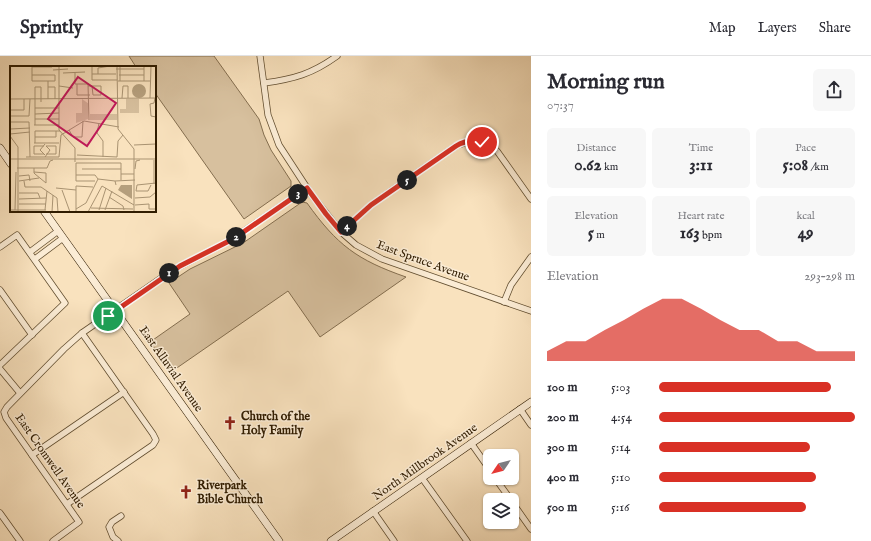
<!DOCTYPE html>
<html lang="en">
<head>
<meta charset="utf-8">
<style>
  body { margin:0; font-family:"IM FELL English",serif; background:#f7f7f7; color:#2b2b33; height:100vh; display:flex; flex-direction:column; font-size:15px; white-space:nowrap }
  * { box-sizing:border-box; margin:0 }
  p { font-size:13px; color:#7c7c81 }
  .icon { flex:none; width:22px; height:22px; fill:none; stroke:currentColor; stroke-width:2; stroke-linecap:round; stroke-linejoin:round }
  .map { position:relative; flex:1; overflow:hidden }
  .panel { display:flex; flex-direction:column; background:#fff; width:340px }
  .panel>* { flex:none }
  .needle { width:26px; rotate:235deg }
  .fabs { position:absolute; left:483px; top:393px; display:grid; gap:8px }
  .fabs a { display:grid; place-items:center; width:36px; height:36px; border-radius:6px; background:#fff; box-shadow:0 1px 3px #0004; font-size:20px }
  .pin { position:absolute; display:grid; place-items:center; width:34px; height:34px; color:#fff; margin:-17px; border:2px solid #fff; border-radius:50%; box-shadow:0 1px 4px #0007 }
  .km { position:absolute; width:20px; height:20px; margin:-10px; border-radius:50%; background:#222; color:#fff; font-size:11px; line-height:20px; text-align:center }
  .round { display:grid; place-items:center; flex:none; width:42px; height:42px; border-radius:6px; background:#f7f7f7 }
  .head { display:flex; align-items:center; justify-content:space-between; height:68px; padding:0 16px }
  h1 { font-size:22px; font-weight:700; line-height:30px }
  .stats { display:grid; grid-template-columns:repeat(3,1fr); gap:6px; height:68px; padding:4px 16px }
  .stats div { display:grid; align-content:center; border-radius:6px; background:#f7f7f7; text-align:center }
  .stats b { font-size:17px; font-weight:700 }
  .stats small { font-size:11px; font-weight:400 }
  .stats p { font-size:11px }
  .chart { height:112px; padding:8px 16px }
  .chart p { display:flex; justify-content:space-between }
  .chart svg { width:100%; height:72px; margin-top:4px; fill:#d93025; opacity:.7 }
  ul { padding:0 16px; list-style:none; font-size:13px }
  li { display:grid; grid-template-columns:64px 48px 1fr; align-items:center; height:30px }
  li i { height:10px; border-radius:5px; background:#d93025 }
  header { display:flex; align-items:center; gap:24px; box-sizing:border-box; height:56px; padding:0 20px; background:#fff; border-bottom:1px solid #e1e1e2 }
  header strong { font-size:19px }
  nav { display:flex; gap:22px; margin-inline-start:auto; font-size:14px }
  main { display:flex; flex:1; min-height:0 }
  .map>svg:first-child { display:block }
</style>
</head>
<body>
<header>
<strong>Sprintly</strong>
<nav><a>Map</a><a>Layers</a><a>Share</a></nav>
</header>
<main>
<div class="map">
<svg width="531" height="485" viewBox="0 0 531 485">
  <rect width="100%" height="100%" fill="#f9e2be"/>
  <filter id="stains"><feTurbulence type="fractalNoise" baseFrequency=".005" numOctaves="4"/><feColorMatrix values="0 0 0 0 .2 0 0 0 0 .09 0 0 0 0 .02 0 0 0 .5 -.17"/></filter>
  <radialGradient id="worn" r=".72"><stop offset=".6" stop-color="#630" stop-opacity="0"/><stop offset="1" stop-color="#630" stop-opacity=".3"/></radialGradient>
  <g fill="#d7c09e" stroke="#846e4f">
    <path d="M129,0H214L259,63L264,79L271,94L291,125V130L244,163L155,37V11H136Z"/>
    <path d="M302,146L307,147C337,189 357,204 406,221L320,281L288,235L171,316L150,286L190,258L169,227L190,213L243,187Z"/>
  </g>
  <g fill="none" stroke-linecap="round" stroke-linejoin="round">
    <g stroke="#624e30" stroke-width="7">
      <g id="street">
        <path d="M260,0L268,59L279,89L311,138L341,176L356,189L382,203L531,255"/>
        <path d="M264,27C294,23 312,18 337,0"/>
        <path d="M341,176L371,149L392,134L456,90L470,85L487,88L497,95L531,143"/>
        <path d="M0,191L17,179L65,247L0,309"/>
        <path d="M30,196L58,175"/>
        <path d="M35,203L63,182"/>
        <path d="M0,234L32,279"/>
        <path d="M504,246L511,229L531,201"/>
        <path d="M0,313L20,337"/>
        <path d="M520,353L531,369"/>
        <path d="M471,387L490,414"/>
        <path d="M32,399L124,336"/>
        <path d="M422,422L467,485"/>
        <path d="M495,422L511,444"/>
        <path d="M512,446L531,473"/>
        <path d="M67,448L153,389L156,384L153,378L82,277"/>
        <path d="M373,455L394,485"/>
        <path d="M0,457L20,485"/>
        <path d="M53,485L79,466L6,362L4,356L7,351L64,293L82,277L173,214L231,184L307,132"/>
        <path d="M118,485L113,481L109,471L112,466L121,460"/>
      </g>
    </g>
    <g stroke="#301c00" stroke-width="8">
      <g id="secondary">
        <path d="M0,92L11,108"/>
        <path d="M44,155L279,485"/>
        <path d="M331,485L531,346"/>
      </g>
    </g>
    <use href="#street" stroke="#fbecd5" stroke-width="5.5"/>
    <use href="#secondary" stroke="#fbecd5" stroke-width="7"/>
  </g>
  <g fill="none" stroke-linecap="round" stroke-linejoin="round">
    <g stroke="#fff" stroke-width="8">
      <path id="route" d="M108,260L180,210L231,184L242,177L307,132L326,158L341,176L371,149L456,90C464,85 472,84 482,86"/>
    </g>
    <use href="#route" stroke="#d93025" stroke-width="5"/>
  </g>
  <defs>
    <g id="church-bare" transform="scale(1.08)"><path d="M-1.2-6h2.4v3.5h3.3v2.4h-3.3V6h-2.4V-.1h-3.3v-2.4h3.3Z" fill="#8f2418" stroke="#fbecd5" stroke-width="2.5" paint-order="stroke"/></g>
  </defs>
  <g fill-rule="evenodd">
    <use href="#church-bare" x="230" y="367"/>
    <use href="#church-bare" x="186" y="436"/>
  </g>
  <g text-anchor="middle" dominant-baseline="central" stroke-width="3" stroke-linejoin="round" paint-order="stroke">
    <g font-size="12" fill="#301c00" stroke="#fbecd5">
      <text transform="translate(423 205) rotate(20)">East Spruce Avenue</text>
      <text transform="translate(171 313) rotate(55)">East Alluvial Avenue</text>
      <text transform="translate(50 405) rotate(55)">East Cromwell Avenue</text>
      <text transform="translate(425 406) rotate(-35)">North Millbrook Avenue</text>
    </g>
    <g font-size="12" font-weight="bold" fill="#301c00" stroke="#fbecd5" text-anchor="start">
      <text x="241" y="360">Church of the<tspan x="241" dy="14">Holy Family</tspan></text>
      <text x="197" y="429">Riverpark<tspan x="197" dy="14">Bible Church</tspan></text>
    </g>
  </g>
  <g transform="translate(10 10)">
    <rect width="146" height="146" fill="#f9e2be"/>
    <path d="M72,33L79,38L78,53L66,57V47H72ZM116,33H129V47H110V43H116ZM80,48H107V54H80Z" fill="#d7c09e"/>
    <path d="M122 25a7 7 0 1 1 14 0a7 7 0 1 1-14 0ZM111,119H122V133L108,124Z" fill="#b59f7d"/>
    <path fill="none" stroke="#a99372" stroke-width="1" d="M49,0V64L65,82V96M58,0H76M82,0V14H107M107,0L108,63L124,83V146M110,0V15M134,0V15M22,1H42M106,3H134M43,4L58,3M65,6V18H78L79,54M53,7L75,6M82,8H106M88,8V2L100,0M22,9H45V15H22V0M109,9H134M108,15H140M67,18V29H80M49,20L63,22M78,20H91V29H83L82,20M38,21H45V33M112,32L113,20H118V32M140,32L141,0M145,32L144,37L140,38L141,50L146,51M0,33L146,32M38,33V15M25,42H49M0,44H14V33M25,48L49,47M0,50H19L20,33M25,53H49M0,56H19L20,91M89,57L87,67L93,75V91M24,59H49M25,59V21H31V36M0,63L20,62M59,64L63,71H72L73,55M0,68L20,66M51,69L74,55L109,61M0,70L8,81V146M25,71H46V65M24,77H49M25,77V65H50M124,79L146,78M24,84V88H34M24,84V80H34M36,88H46V80H36M35,89L30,84L35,78M67,89L107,91L108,75L113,69M16,91H49L51,69M35,91L40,84L36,80M0,93H146M144,94V118M7,102H37L40,95L43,94M24,102V107L25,108L36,117V107L24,106M72,103H111M125,103L126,95L130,94M111,108H124M66,109H85L88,113M9,110L19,109L20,115M88,113L105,115L106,119M9,115L29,112M14,115L15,121H31L47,132L48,146M85,115H66V97H111V114M105,115L125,114M46,122L66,124M52,124L60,146M126,125L127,119L146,117M126,125H138L141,119M9,127H28L30,132M99,131L113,140L114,144M125,132L140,131L146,126M9,133L36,132M9,138H36M125,139L139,138V143H146M81,142L123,143M66,143L76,137L88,113M0,144H36M5,144L6,106M35,144L37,125M89,144L96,122M95,144L102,125M42,146L43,129M66,146V120L83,121M78,146L92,120L124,139"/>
    <path fill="#c2185b" fill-opacity="0.15" stroke="#c2185b" stroke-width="2" d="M68,11L106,37L77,80L38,53Z"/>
    <rect width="146" height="146" fill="none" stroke="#301c00" stroke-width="2"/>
  </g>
  <rect width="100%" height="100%" filter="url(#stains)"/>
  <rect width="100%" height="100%" fill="url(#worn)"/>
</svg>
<div class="fabs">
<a><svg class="needle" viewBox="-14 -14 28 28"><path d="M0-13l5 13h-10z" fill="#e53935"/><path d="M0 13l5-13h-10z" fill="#7c7c81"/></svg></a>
<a><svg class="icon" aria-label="layers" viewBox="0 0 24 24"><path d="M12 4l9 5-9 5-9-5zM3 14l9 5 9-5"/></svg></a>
</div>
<div class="pin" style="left:108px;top:260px;background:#1e9e55"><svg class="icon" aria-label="arrive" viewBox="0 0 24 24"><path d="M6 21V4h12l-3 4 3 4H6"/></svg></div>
<div class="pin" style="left:482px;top:86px;background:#d93025"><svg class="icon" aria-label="check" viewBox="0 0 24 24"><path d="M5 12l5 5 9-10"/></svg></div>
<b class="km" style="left:169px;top:217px">1</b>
<b class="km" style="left:236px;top:181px">2</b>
<b class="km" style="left:298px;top:138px">3</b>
<b class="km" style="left:347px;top:170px">4</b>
<b class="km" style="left:407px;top:124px">5</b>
</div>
<section class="panel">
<div class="head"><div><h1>Morning run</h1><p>07:37</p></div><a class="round"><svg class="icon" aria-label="share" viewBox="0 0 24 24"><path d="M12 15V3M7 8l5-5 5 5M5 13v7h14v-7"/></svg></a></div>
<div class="stats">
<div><p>Distance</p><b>0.62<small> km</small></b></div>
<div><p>Time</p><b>3:11</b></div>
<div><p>Pace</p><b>5:08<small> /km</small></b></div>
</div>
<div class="stats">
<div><p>Elevation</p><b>5<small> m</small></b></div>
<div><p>Heart rate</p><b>163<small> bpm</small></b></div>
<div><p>kcal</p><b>49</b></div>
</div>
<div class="chart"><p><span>Elevation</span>293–298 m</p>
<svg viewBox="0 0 160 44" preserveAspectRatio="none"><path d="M0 44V38L10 32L20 32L30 25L40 19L50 12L60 6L70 6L80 12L90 19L100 25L110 25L120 32L130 32L140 38L150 38L160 38V44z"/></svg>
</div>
<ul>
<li><b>100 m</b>5:03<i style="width:88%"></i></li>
<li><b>200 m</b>4:54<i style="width:100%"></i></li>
<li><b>300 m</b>5:14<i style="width:77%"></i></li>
<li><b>400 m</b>5:10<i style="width:80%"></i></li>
<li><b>500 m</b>5:16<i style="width:75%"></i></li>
</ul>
</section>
</main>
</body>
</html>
